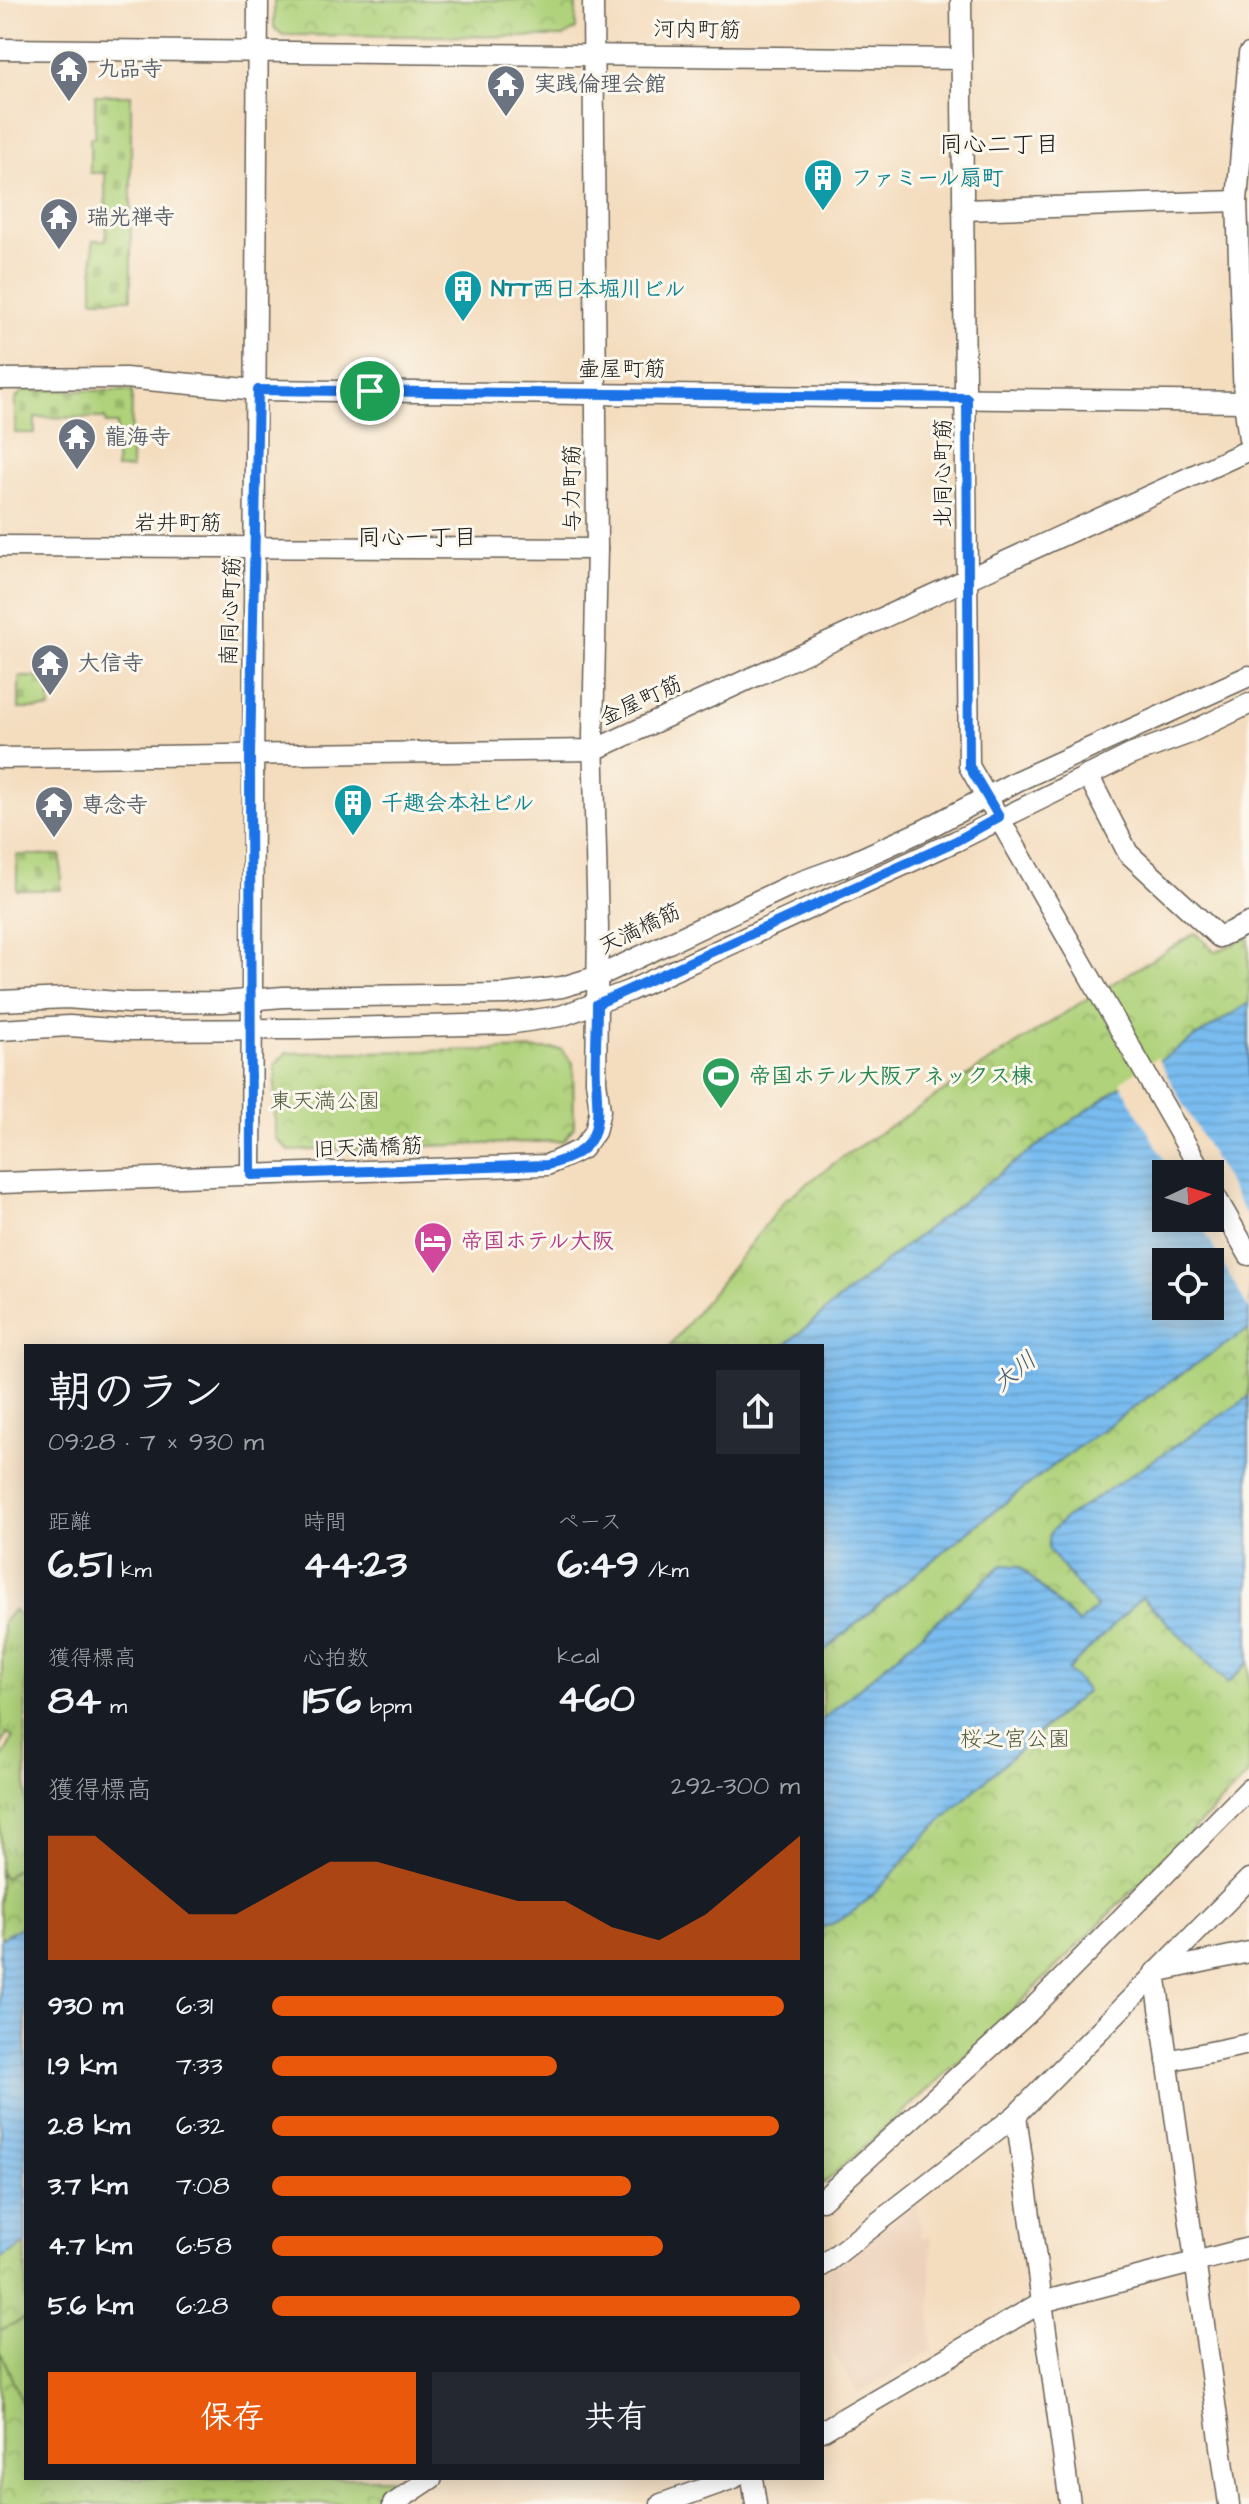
<!DOCTYPE html>
<html lang="ja">
<head>
<meta charset="utf-8">
<style>
  body { margin:0; font-family:"Architects Daughter","Klee One",sans-serif; background:#242831; color:#f1f3f6; height:100vh; display:flex; flex-direction:column; font-size:30px; white-space:nowrap }
  * { box-sizing:border-box; margin:0 }
  p { font-size:26px; color:#9ea1a6 }
  .icon { flex:none; width:44px; height:44px; fill:none; stroke:currentColor; stroke-width:2; stroke-linecap:round; stroke-linejoin:round }
  .map { position:relative; flex:1; overflow:hidden }
  .drawer { position:absolute; left:24px; top:1344px; width:800px; height:1136px; display:flex; flex-direction:column; background:#171b24; border-radius:0px; box-shadow:0 4px 20px #0003 }
  .drawer>* { flex:none }
  .needle { width:52px; rotate:86deg }
  .buttons { position:absolute; left:1152px; top:1160px; display:grid; gap:16px }
  .buttons a { display:grid; place-items:center; width:72px; height:72px; border-radius:0px; background:#171b24; box-shadow:0 4px 20px #0003; font-size:40px }
  .pin { position:absolute; display:grid; place-items:center; width:68px; height:68px; color:#fff; margin:-34px; border:4px solid #fff; border-radius:50%; box-shadow:0 2px 8px #0007 }
  .round { display:grid; place-items:center; flex:none; width:84px; height:84px; border-radius:0px; background:#242831 }
  .head { display:flex; align-items:center; justify-content:space-between; height:136px; padding:0 24px }
  h1 { font-size:44px; font-weight:700; line-height:60px }
  .metrics { display:grid; grid-template-columns:repeat(3,1fr); gap:12px; height:136px; padding:8px 24px }
  .metrics div { display:grid; align-content:center }
  .metrics b { font-size:40px; font-weight:700 }
  .metrics small { font-size:22px; font-weight:400 }
  .metrics p { font-size:22px }
  .chart { height:224px; padding:16px 24px }
  .chart p { display:flex; justify-content:space-between }
  .chart svg { width:100%; height:144px; margin-top:8px; fill:#ea580c; opacity:.7 }
  .action { display:flex; gap:16px; margin-top:auto; padding:16px 24px }
  .action a { flex:1; height:92px; border-radius:0px; background:#ea580c; color:#fff; font-size:32px; font-weight:700; line-height:92px; text-align:center }
  .action a+a { background:#242831; color:#f1f3f6 }
  ul { padding:0 24px; list-style:none; font-size:26px }
  li { display:grid; grid-template-columns:128px 96px 1fr; align-items:center; height:60px }
  li i { height:20px; border-radius:10px; background:#ea580c }
  .map>svg:first-child { display:block }
</style>
</head>
<body>
<div class="map">
<svg width="1249" height="2504" viewBox="0 0 1249 2504">
  <defs>
    <pattern id="grass-tufts" width="24" height="20" patternUnits="userSpaceOnUse" patternTransform="scale(2)"><rect width="24" height="20" fill="#afd27a"/><path d="M3 7l-1-3M5 7V3M7 7l1-3M15 17l-1-3M17 17v-4M19 17l1-3" fill="none" stroke="#96b469"/></pattern>
    <pattern id="cemetery-stones" width="16" height="16" patternUnits="userSpaceOnUse" patternTransform="scale(2)"><rect width="16" height="16" fill="#afd27a"/><path d="M2 7V4a2 2 0 0 1 4 0v3zM10 15v-3a2 2 0 0 1 4 0v3z" fill="#96b469"/></pattern>
    <pattern id="park-crowns" width="20" height="18" patternUnits="userSpaceOnUse" patternTransform="scale(2)"><rect width="20" height="18" fill="#afd27a"/><path d="M2 6a3 3 0 1 1 6 0M12 15a3 3 0 1 1 6 0" fill="none" stroke="#96b469"/></pattern>
    <pattern id="water-rules" width="6" height="5" patternUnits="userSpaceOnUse" patternTransform="scale(2)"><rect width="6" height="5" fill="#79bcef"/><path d="M0 2.5h6" fill="none" stroke="#68a1cc"/></pattern>
  </defs>
  <rect width="100%" height="100%" fill="#fbf7ec"/>
  <filter id="ink" filterUnits="userSpaceOnUse"><feTurbulence type="fractalNoise" baseFrequency=".0125" numOctaves="2"/><feDisplacementMap in="SourceGraphic" scale="16" xChannelSelector="R" yChannelSelector="G"/><feConvolveMatrix kernelMatrix="1 2 1 2 8 2 1 2 1" color-interpolation-filters="sRGB"/></filter>
  <filter id="wash" filterUnits="userSpaceOnUse"><feTurbulence type="fractalNoise" baseFrequency=".006" numOctaves="4" result="noise"/><feDisplacementMap in="SourceGraphic" scale="32" xChannelSelector="R" yChannelSelector="G"/><feGaussianBlur stdDeviation="1.8" result="paint"/><feColorMatrix in="noise" values="0 0 0 0 0 0 0 0 0 0 0 0 0 0 0 0 0 1.4 0 .05"/><feComposite in="paint" operator="in"/></filter>
  <g filter="url(#wash)">
    <rect width="100%" height="100%" fill="#f4ddbf"/>
    <path fill="#edd1ba" d="M917,2202L922,2237H931V2351L858,2394L833,2353L830,2270Z"/>
    <path fill="url(#grass-tufts)" stroke="#66774b" stroke-width="2" d="M13,1610L26,1620V1861L5,1878L0,1873V1763L13,1737L7,1733L0,1748L3,1622Z"/>
    <g fill="url(#cemetery-stones)" stroke="#66774b" stroke-width="2">
      <path d="M95,95H131V299H93V240H106L105,173H90V137H95Z"/>
      <path d="M23,390L132,391L131,469H116L117,424H106L105,418L35,417V433H15V400Z"/>
      <rect x="19" y="677" width="31" height="32"/>
      <rect x="17" y="855" width="44" height="35"/>
    </g>
    <g fill="url(#park-crowns)" stroke="#66774b" stroke-width="2">
      <path d="M274,0H576V29L563,37L283,35L274,28Z"/>
      <path d="M1196,933L1215,952L1249,937V1003C1085,1105 931,1220 784,1346H670L785,1200L844,1156L1085,1000Z"/>
      <path d="M561,1049L573,1063L574,1127L563,1141L289,1151L275,1137V1065L286,1053Z"/>
      <path d="M1249,1329V1774L984,2039L822,2185V1653C958,1535 1098,1427 1249,1329Z"/>
      <path d="M0,1849V1873L5,1878L26,1861V1924L0,1939Z"/>
      <path d="M26,2244V2478H413L374,2504H0V2259Z"/>
    </g>
    <path fill="#afd27a" stroke="#66774b" stroke-width="2" d="M26,2318V2413L0,2350V2330Z"/>
    <g fill="url(#water-rules)" stroke="#4a6c86" stroke-width="2" fill-rule="evenodd">
      <path d="M1249,1003V1329C1098,1427 958,1535 822,1653V1346H784C931,1220 1085,1105 1249,1003ZM1166,1174H1210V1218H1166ZM1166,1262H1210V1306H1166Z"/>
      <path d="M1249,1397V1662L1228,1683L1142,1597L1068,1670L1087,1691C1034,1737 981,1782 931,1831C896,1866 871,1910 822,1928V1720L1002,1565L1019,1566L1079,1624L1096,1607L1048,1549L1050,1533L1064,1519Z"/>
      <path d="M26,1924V2244L0,2259V1939Z"/>
    </g>
    <path fill="#f4ddbf" d="M1157,1057L1249,1221V1310L1197,1218H1210V1174H1172L1120,1082Z"/>
  </g>
  <g filter="url(#ink)">
    <g fill="none" stroke-linecap="round" stroke-linejoin="round">
      <g stroke="#686055" stroke-width="23">
        <g id="minor">
          <path d="M961,0L969,766L1203,1174"/>
          <path d="M0,49L962,59"/>
          <path d="M1249,54L1237,201L1244,402L1249,439"/>
          <path d="M963,210L1237,201"/>
          <path d="M0,379L125,378L258,390L1244,402"/>
          <path d="M0,546L597,549"/>
          <path d="M0,758L594,750L1249,450"/>
          <path d="M1088,775L1128,853L1219,937L1249,923"/>
          <path d="M0,1001L67,998L130,1003L223,1002L283,997L506,994L562,987L599,976L789,886L844,866L926,829L1017,781L1249,676"/>
          <path d="M0,1030L69,1026L129,1030L299,1029L508,1024L561,1016L629,991L956,841L1130,755L1187,734L1249,704"/>
          <path d="M251,1175C253,783 255,392 258,0"/>
          <path d="M0,1183L547,1165L582,1149L595,1132L600,1110L596,1081L598,927L593,735L597,549L593,0"/>
          <path d="M1210,1187L1249,1255"/>
          <path d="M1167,2061L1249,2044"/>
          <path d="M1016,2115L1070,2504"/>
          <path d="M822,2200L1028,2013L1249,1789"/>
          <path d="M822,2266L1016,2115L1249,1879"/>
          <path d="M822,2431L1042,2302L1249,2248"/>
          <path d="M752,2478L756,2504"/>
          <path d="M393,2504L432,2478"/>
          <path d="M661,2504L734,2478"/>
          <path d="M1229,2504L1155,1972L1249,1952"/>
        </g>
      </g>
      <use href="#minor" stroke="#fff" stroke-width="20"/>
    </g>
  </g>
  <g fill="none" stroke-linecap="round" stroke-linejoin="round" filter="url(#ink)">
    <g stroke="#fff" stroke-width="16">
      <path id="route" d="M258,390L967,398L969,766L999,817L956,841L597,1004C597,1029 595,1055 596,1080C599,1127 602,1151 547,1165L251,1175L250,756Z"/>
    </g>
    <use href="#route" stroke="#1a73e8" stroke-width="10"/>
  </g>
  <defs>
    <g id="temple-pin" transform="scale(2)"><path d="M0 17L-7.5 6A9.5 9.5 0 1 1 7.5 6Z" fill="#6b7280" stroke="#fbf7ec"/><path d="M0-6L5-2H3V0L6.5 2.5H4V6H1.5V3h-3V6H-4V2.5H-6.5L-3 0V-2H-5Z" fill="#fff"/></g>
    <g id="building-pin" transform="scale(2)"><path d="M0 17L-7.5 6A9.5 9.5 0 1 1 7.5 6Z" fill="#0f9aa8" stroke="#fbf7ec"/><path d="M-4-6H4V6H1V3H-1V6H-4ZM-2.5-4.3h1.7v1.8h-1.7ZM.8-4.3h1.7v1.8H.8ZM-2.5-1h1.7V.8h-1.7ZM.8-1h1.7V.8H.8Z" fill="#fff"/></g>
    <g id="stadium-pin" transform="scale(2)"><path d="M0 17L-7.5 6A9.5 9.5 0 1 1 7.5 6Z" fill="#2e9e5b" stroke="#fbf7ec"/><path d="M0-5a6.5 5 0 1 0 0 10a6.5 5 0 1 0 0-10ZM-3.5-1.8h7v3.6h-7Z" fill="#fff"/></g>
    <g id="hotel-pin" transform="scale(2)"><path d="M0 17L-7.5 6A9.5 9.5 0 1 1 7.5 6Z" fill="#d1479c" stroke="#fbf7ec"/><path d="M-6-4.5h1.5V1H6V5H4.5V3h-9V5H-6ZM-4 0a1.8 1.8 0 1 1 3.6 0ZM.5 0V-2.5h3Q6-2.5 6 0Z" fill="#fff"/></g>
  </defs>
  <g fill-rule="evenodd">
    <use href="#temple-pin" x="69" y="69"/>
    <use href="#temple-pin" x="506" y="84"/>
    <use href="#building-pin" x="823" y="178"/>
    <use href="#temple-pin" x="59" y="217"/>
    <use href="#building-pin" x="463" y="289"/>
    <use href="#temple-pin" x="77" y="437"/>
    <use href="#temple-pin" x="50" y="663"/>
    <use href="#building-pin" x="353" y="803"/>
    <use href="#temple-pin" x="54" y="805"/>
    <use href="#stadium-pin" x="721" y="1076"/>
    <use href="#hotel-pin" x="433" y="1241"/>
  </g>
  <g text-anchor="middle" dominant-baseline="central" stroke-width="6" stroke-linejoin="round" paint-order="stroke">
    <g font-size="22" fill="#1c1c1c" stroke="#fbf7ec">
      <text transform="translate(697 30) rotate(1)">河内町筋</text>
      <text x="622" y="369">壷屋町筋</text>
      <text transform="translate(943 473) rotate(-90)">北同心町筋</text>
      <text transform="translate(572 488) rotate(-90)">与力町筋</text>
      <text x="178" y="523">岩井町筋</text>
      <text transform="translate(231 611) rotate(-88)">南同心町筋</text>
      <text transform="translate(641 701) rotate(-25)">金屋町筋</text>
      <text transform="translate(640 929) rotate(-26)">天満橋筋</text>
      <text transform="translate(368 1148) rotate(-2)">旧天満橋筋</text>
    </g>
    <g font-size="22" font-weight="bold" fill="#5b616d" stroke="#fbf7ec" text-anchor="start">
      <text x="97" y="69">九品寺</text>
      <text x="534" y="84">実践倫理会館</text>
      <text x="87" y="217">瑞光禅寺</text>
      <text x="105" y="437">龍海寺</text>
      <text x="78" y="663">大信寺</text>
      <text x="82" y="805">専念寺</text>
    </g>
    <g font-size="22" font-weight="bold" fill="#0d838f" stroke="#fbf7ec" text-anchor="start">
      <text x="851" y="178">ファミール扇町</text>
      <text x="491" y="289">NTT西日本堀川ビル</text>
      <text x="381" y="803">千趣会本社ビル</text>
    </g>
    <g font-size="22" font-weight="bold" fill="#27864d" stroke="#fbf7ec" text-anchor="start">
      <text x="749" y="1076">帝国ホテル大阪アネックス棟</text>
    </g>
    <g font-size="22" fill="#4f5c3d" stroke="#fbf7ec">
      <text x="325" y="1101">東天満公園</text>
      <text x="1015" y="1739">桜之宮公園</text>
    </g>
    <g font-size="22" font-weight="bold" fill="#b23c85" stroke="#fbf7ec" text-anchor="start">
      <text x="461" y="1241">帝国ホテル大阪</text>
    </g>
    <g font-size="24" fill="#1c1c1c" stroke="#fbf7ec">
      <text x="999" y="145">同心二丁目</text>
      <text x="417" y="538">同心一丁目</text>
    </g>
    <g font-size="24" font-style="italic" fill="#415c70" stroke="#fbf7ec">
      <text transform="translate(1015 1372) rotate(-39)">大川</text>
    </g>
  </g>
</svg>
<div class="buttons">
<a><svg class="needle" viewBox="-14 -14 28 28"><path d="M0-13l5 13h-10z" fill="#e53935"/><path d="M0 13l5-13h-10z" fill="#9ea1a6"/></svg></a>
<a><svg class="icon" aria-label="locate" viewBox="0 0 24 24"><circle cx="12" cy="12" r="6"/><path d="M12 2v4M12 18v4M2 12h4M18 12h4"/></svg></a>
</div>
<div class="pin" style="left:370px;top:391px;background:#1e9e55"><svg class="icon" aria-label="arrive" viewBox="0 0 24 24"><path d="M6 21V4h12l-3 4 3 4H6"/></svg></div>
<section class="drawer">
<div class="head"><div><h1>朝のラン</h1><p>09:28 · 7 × 930 m</p></div><a class="round"><svg class="icon" aria-label="share" viewBox="0 0 24 24"><path d="M12 15V3M7 8l5-5 5 5M5 13v7h14v-7"/></svg></a></div>
<div class="metrics">
<div><p>距離</p><b>6.51<small> km</small></b></div>
<div><p>時間</p><b>44:23</b></div>
<div><p>ペース</p><b>6:49<small> /km</small></b></div>
</div>
<div class="metrics">
<div><p>獲得標高</p><b>84<small> m</small></b></div>
<div><p>心拍数</p><b>156<small> bpm</small></b></div>
<div><p>kcal</p><b>460</b></div>
</div>
<div class="chart"><p><span>獲得標高</span>292–300 m</p>
<svg viewBox="0 0 160 44" preserveAspectRatio="none"><path d="M0 44V6L10 6L20 18L30 30L40 30L50 22L60 14L70 14L80 18L90 22L100 26L110 26L120 34L130 38L140 30L150 18L160 6V44z"/></svg>
</div>
<ul>
<li><b>930 m</b>6:31<i style="width:97%"></i></li>
<li><b>1.9 km</b>7:33<i style="width:54%"></i></li>
<li><b>2.8 km</b>6:32<i style="width:96%"></i></li>
<li><b>3.7 km</b>7:08<i style="width:68%"></i></li>
<li><b>4.7 km</b>6:58<i style="width:74%"></i></li>
<li><b>5.6 km</b>6:28<i style="width:100%"></i></li>
</ul>
<div class="action"><a>保存</a><a>共有</a></div>
</section>
</div>
</body>
</html>
